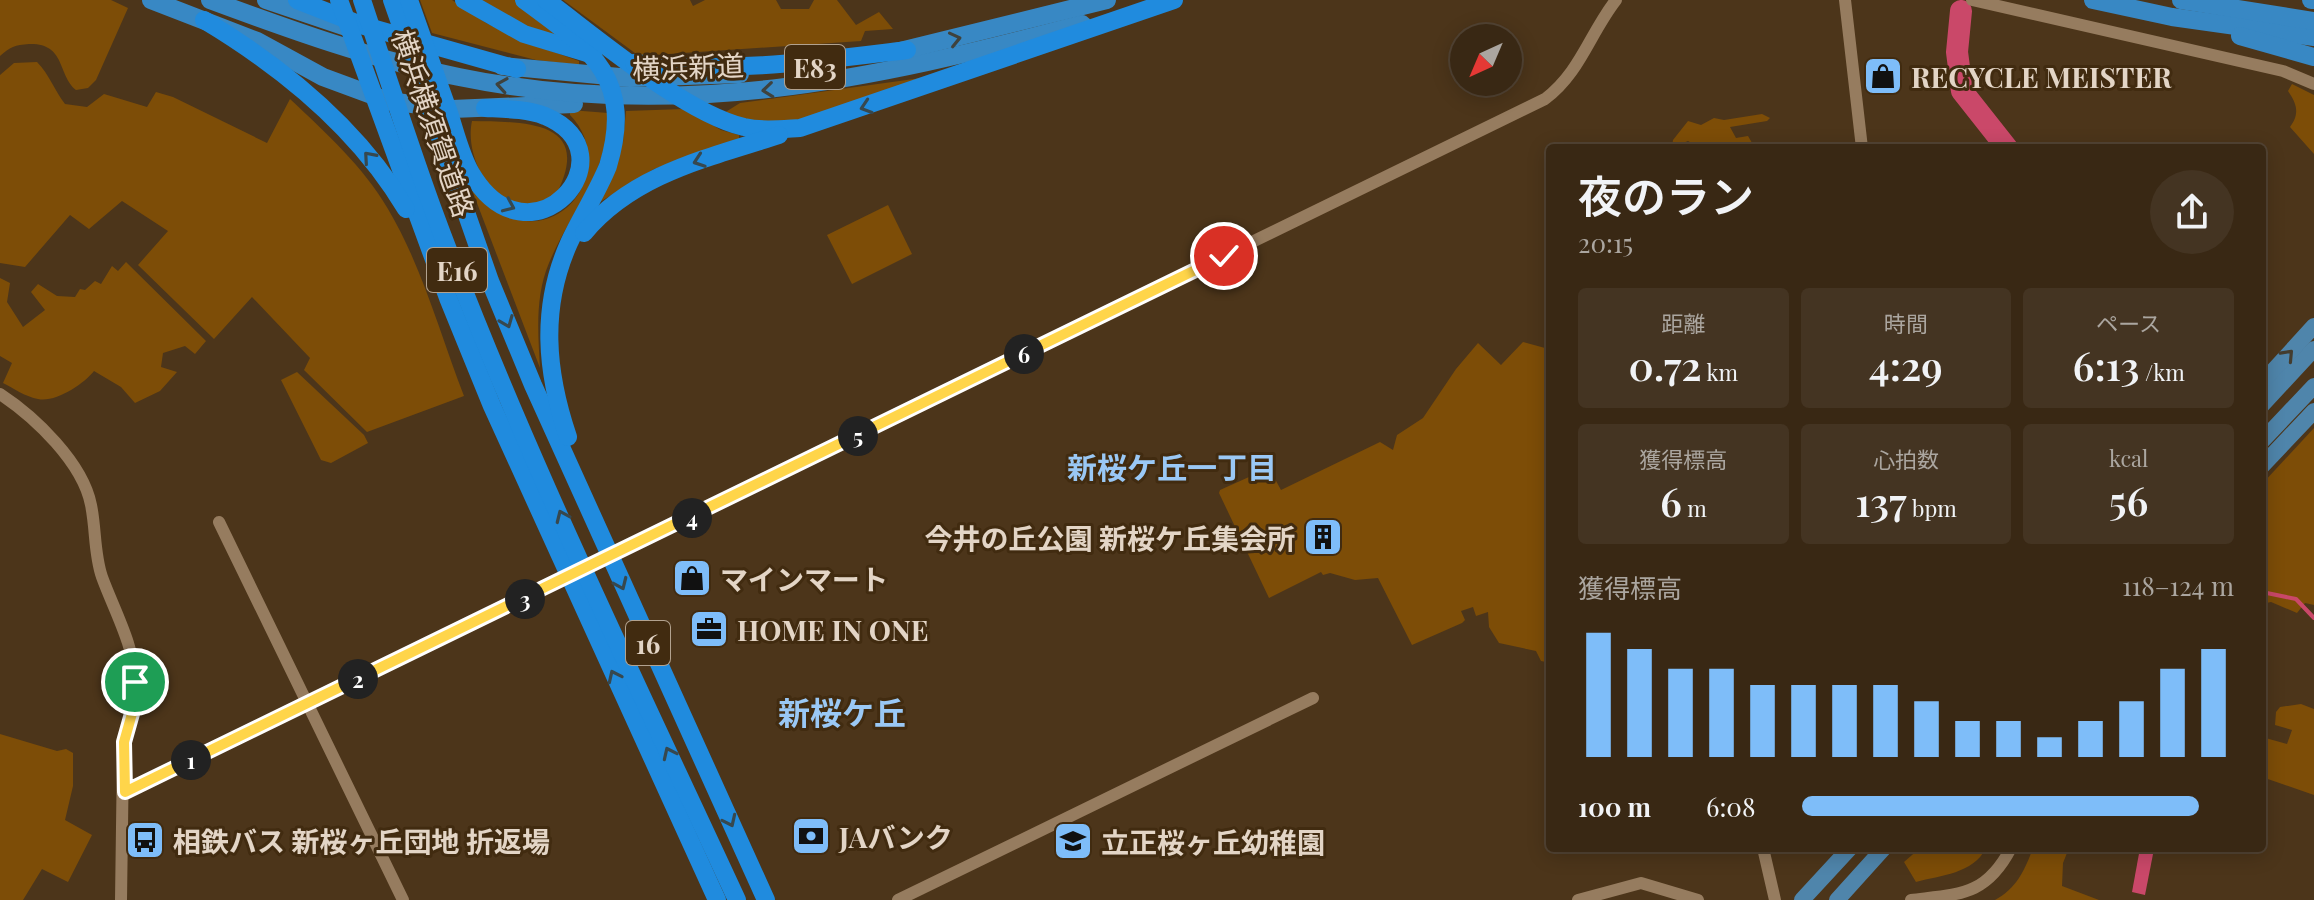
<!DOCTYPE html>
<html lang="ja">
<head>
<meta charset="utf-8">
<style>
  body { margin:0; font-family:"Playfair Display","Noto Sans JP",serif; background:#443422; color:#f1f3f6; height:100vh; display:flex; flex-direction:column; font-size:30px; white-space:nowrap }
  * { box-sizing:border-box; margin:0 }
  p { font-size:26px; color:#aba6a0 }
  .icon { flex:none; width:44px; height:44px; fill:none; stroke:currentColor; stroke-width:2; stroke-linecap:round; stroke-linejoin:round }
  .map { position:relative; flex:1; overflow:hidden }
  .side { position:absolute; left:1546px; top:144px; width:720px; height:708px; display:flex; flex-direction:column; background:#392814; border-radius:8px; box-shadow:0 4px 20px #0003,0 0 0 2px #534434 }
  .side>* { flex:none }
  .needle { width:52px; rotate:224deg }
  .tools { position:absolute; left:1450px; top:24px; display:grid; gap:16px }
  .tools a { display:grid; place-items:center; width:72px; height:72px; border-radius:50%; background:#392814; box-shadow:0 4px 20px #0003,0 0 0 2px #534434; font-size:40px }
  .pin { position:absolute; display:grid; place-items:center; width:68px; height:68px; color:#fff; margin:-34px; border:4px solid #fff; border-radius:50%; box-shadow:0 2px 8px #0007 }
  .km { position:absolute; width:40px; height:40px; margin:-20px; border-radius:50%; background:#222; color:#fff; font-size:22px; line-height:40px; text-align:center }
  .round { display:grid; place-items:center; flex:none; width:84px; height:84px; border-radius:42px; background:#443422 }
  .headline { display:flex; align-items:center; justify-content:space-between; height:136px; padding:0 32px }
  h1 { font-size:44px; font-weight:600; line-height:60px }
  .figures { display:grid; grid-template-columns:repeat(3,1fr); gap:12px; height:136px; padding:8px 32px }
  .figures div { display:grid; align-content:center; border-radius:8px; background:#443422; text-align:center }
  .figures b { font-size:40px; font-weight:600 }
  .figures small { font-size:22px; font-weight:400 }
  .figures p { font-size:22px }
  .chart { height:224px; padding:16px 32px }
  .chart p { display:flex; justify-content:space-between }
  .chart svg { width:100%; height:144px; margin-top:8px; stroke:#7ebdf9; stroke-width:6 }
  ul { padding:0 32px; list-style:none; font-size:26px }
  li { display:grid; grid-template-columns:128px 96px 1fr; align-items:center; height:60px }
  li i { height:20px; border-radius:10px; background:#7ebdf9 }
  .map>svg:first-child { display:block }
</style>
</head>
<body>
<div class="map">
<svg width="2314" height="900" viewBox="0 0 2314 900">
  <rect width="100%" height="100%" fill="#4c351a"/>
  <g fill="#7d4d07">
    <path d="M0,0H111L128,8L96,80L88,88L76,90C57,74 66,43 29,44C15,45 10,47 0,56Z"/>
    <path d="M420,0H452L486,23L523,41L579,61V65L536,60L432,33Z"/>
    <path d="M475,0H517L579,46L535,32Z"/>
    <path d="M563,0H690L693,6L705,0H776L781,9H809L814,0H837L856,25L879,12L893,29L865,31L861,41L639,56Z"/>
    <path d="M37,62C49,74 55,91 65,104L87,107L104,94L147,107L156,92L173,97L267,143L290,99C326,133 363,166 388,209C422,266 440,334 464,396L367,432L304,370L310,358L252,297L214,339L138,265L168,231L122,201L89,229L70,215L25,267L0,263V75L14,63Z"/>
    <path d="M921,78C876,94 809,127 760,122C748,121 736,116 724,113L740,103Z"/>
    <path d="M2292,84L2314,95V154L2290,127C2300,114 2297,104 2288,91Z"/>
    <path d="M684,109L721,130L739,135V140L654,169L600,202L623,142L626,111Z"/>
    <path d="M570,110L608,113C610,171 570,212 549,263C535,296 538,333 540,368L472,190L476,189C486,201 497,215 514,219C575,235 613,159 570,115Z"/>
    <path d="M1762,114L1770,118L1767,121L1730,127L1736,138L1748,136L1755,148H1700L1688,141L1683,143L1684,148H1672L1673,140L1688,121L1701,125L1714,118L1724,120Z"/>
    <path d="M472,121C529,122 596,121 554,199C544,201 532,205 523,204C486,200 465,152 472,121Z"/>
    <path d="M888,205L912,254L852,284L827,235Z"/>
    <path d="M126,262L206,341L195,354L185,346L163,353L161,367L177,372L160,391L135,403L121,387L94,371C84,384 55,403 38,399C26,397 13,388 3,383L12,363L0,356V278L10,283L7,302L23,327L45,310L31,292L38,284L57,296L75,297L80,289L85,290L95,281L101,284L112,266L118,271Z"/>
    <path d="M1523,342L1545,348L1550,343V636L1546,662L1541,661L1536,651L1499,643L1489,627L1488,612L1476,616L1473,607L1461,611L1465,620L1462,623L1412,645L1378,578L1355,580L1330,573L1323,575L1321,572L1269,598L1219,493L1220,490L1269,468L1281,490L1380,442L1393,450L1397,435L1423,418L1456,369L1478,343L1501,365Z"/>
    <path d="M297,372L364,435L368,443L331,463L321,460L281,380Z"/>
    <path d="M2314,428V605L2305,603L2297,613L2271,602L2262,604V484Z"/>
    <path d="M2301,704L2314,709V795L2262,777V737L2287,744L2292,730L2275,725L2276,712L2280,707Z"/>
    <path d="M0,734L57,751L66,749L73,753V786L65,820L92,835L68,882L42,869L23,900H0Z"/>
    <path d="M1920,848H1986C1973,874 1941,875 1916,882L1904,862Z"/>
    <path d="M2033,848H2069L2063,863L2062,886L2099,900H1995C2016,889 2025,870 2033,848Z"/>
  </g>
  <path fill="#ca4869" d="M2140,848L2154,849L2145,895L2132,892Z"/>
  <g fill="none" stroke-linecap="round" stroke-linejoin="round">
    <path stroke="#ca4869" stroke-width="4" d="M2262,592L2296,599L2314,618"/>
    <path stroke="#ca4869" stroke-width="22" d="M1961,11L1957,52L1962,91L2007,148"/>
    <g stroke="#967c5f" stroke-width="12">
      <path d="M1845,0L1862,148"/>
      <path d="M1972,0L2283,71L2314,84"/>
      <path d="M0,394C35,417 83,463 91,505C96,529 94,554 102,577C114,610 135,647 135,682C135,707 125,730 123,754L121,900"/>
      <path d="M219,522L403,900"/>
      <path d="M125,792L1545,99C1580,73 1590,33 1616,0"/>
      <path d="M1763,848L1775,900"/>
      <path d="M898,900L1313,698"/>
      <path d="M1578,900L1641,883L1698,900"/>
      <path d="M1911,900C1960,894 1986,896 2011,848"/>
    </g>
    <g stroke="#4f85ab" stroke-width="16">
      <path d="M2262,383L2314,326"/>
      <path d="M2262,405L2314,349"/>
      <path d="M2262,441L2314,386"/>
      <path d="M2262,466L2314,411"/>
      <path d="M1802,900L1850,848"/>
      <path d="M1837,900L1884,848"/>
    </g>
    <g stroke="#3888c4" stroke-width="18">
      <path d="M151,0L257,41L323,77L388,101L452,109L574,104"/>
      <path d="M210,0C291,30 374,60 459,77C678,122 871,80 1082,24"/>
      <path d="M266,0L346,27"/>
      <path d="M2093,0L2172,17L2314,37"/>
      <path d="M2181,0L2314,21"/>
      <path d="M2311,0H2314"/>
      <path d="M2240,36L2314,57"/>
      <path d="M892,53L1107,0"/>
      <path d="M502,66L630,78L740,74"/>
    </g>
    <g stroke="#208bde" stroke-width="18">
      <path d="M297,0L361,25L517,69"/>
      <path d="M339,0L448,298L492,406L717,900"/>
      <path d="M362,0C385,69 407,138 432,207C518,441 632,673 737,900"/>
      <path d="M392,0L490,281L533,385L766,900"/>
      <path d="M409,0C422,37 435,73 448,110C455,130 460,154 471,173C530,273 636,154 545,116C527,109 505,109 485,108"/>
      <path d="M464,0L524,34L593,55"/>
      <path d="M524,0C589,48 635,77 608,166C597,193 581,217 569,243C540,308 546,372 568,437"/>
      <path d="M546,0C597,38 685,113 744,127C763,131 781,129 800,128L1174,0"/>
      <path d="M204,20C284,68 358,128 406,209"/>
      <path d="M634,63C724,74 817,61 907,50"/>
      <path d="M584,233C633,174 708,158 779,135"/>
    </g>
  </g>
  <defs><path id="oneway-chevron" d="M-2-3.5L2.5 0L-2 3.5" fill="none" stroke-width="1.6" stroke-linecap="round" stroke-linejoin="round" transform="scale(2)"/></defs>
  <g stroke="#3f423d">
    <use href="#oneway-chevron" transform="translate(955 39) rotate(-13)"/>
    <use href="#oneway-chevron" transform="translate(502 85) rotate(-171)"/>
    <use href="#oneway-chevron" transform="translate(768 90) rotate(174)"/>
  </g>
  <g stroke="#37484e">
    <use href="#oneway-chevron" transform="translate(866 107) rotate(162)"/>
    <use href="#oneway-chevron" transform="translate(369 157) rotate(-131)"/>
    <use href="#oneway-chevron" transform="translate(699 161) rotate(161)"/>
    <use href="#oneway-chevron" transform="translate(509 206) rotate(24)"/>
    <use href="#oneway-chevron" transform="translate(507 322) rotate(68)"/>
    <use href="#oneway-chevron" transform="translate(562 516) rotate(-114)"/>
    <use href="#oneway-chevron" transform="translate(621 584) rotate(66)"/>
    <use href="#oneway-chevron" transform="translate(614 676) rotate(-115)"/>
    <use href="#oneway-chevron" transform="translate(669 753) rotate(-115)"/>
    <use href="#oneway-chevron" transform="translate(730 821) rotate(65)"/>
  </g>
  <use stroke="#443d2f" href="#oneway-chevron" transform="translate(2288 355) rotate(-47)"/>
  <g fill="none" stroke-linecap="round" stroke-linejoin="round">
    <g stroke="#fff" stroke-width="16">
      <path id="route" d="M135,682L133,710L124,742L125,792L1224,256"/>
    </g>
    <use href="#route" stroke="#ffd54a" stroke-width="10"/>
  </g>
  <defs>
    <g id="shop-square" transform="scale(2)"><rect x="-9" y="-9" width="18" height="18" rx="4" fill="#7ebdf9" stroke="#412b10"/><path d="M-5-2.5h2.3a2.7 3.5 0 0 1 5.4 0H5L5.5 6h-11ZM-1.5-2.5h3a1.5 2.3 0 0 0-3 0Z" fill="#111"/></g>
    <g id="building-square" transform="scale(2)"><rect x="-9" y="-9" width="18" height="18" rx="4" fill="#7ebdf9" stroke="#412b10"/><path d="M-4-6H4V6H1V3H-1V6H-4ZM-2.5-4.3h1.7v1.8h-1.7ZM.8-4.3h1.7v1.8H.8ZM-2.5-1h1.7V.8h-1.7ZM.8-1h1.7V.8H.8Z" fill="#111"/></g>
    <g id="office-square" transform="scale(2)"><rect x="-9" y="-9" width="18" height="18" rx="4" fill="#7ebdf9" stroke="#412b10"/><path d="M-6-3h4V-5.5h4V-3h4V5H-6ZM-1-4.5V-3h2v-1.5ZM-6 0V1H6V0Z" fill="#111"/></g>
    <g id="bank-square" transform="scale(2)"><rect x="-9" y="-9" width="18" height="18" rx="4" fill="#7ebdf9" stroke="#412b10"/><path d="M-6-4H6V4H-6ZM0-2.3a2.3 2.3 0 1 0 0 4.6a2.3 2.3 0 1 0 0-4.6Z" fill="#111"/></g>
    <g id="bus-square" transform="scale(2)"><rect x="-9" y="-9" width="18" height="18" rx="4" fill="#7ebdf9" stroke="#412b10"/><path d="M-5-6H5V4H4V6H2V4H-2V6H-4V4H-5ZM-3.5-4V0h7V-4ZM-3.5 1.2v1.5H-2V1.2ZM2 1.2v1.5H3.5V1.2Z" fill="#111"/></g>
    <g id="school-square" transform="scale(2)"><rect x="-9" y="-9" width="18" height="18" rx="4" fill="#7ebdf9" stroke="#412b10"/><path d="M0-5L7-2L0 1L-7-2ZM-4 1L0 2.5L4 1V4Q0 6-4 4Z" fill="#111"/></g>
  </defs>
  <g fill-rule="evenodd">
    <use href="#shop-square" x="1883" y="76"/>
    <use href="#building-square" x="1323" y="537"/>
    <use href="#shop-square" x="692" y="578"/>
    <use href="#office-square" x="709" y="629"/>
    <use href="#bank-square" x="811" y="836"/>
    <use href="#bus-square" x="145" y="840"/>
    <use href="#school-square" x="1073" y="841"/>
  </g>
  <g text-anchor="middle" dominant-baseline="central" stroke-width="6" stroke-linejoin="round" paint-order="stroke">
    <g fill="#412b10" stroke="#b2a28f" stroke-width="2">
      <rect x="785" y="45" width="60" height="44" rx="6"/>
      <rect x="427" y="248" width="60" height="44" rx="6"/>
      <rect x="626" y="621" width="44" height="44" rx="6"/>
    </g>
    <g font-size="26" font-weight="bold" fill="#e3d5c6">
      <text x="815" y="67">E83</text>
      <text x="457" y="270">E16</text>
      <text x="648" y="643">16</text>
    </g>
    <g font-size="28" fill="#e3d5c6" stroke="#412b10">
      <text transform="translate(688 66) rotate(-2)">横浜新道</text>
      <text transform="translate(434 123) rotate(71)">横浜横須賀道路</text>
    </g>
    <g font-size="28" font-weight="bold" fill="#e3d5c6" stroke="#412b10" text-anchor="start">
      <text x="1911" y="76">RECYCLE MEISTER</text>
      <text x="1295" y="537" text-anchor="end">今井の丘公園 新桜ケ丘集会所</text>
      <text x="720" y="578">マインマート</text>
      <text x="737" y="629">HOME IN ONE</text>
      <text x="839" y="836">JAバンク</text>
      <text x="173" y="840">相鉄バス 新桜ヶ丘団地 折返場</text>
      <text x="1101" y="841">立正桜ヶ丘幼稚園</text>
    </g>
    <g font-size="30" font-weight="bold" fill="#9ac8f5" stroke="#412b10">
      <text x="1172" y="467">新桜ケ丘一丁目</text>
    </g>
    <g font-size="32" font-weight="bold" fill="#9ac8f5" stroke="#412b10">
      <text x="842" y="711">新桜ケ丘</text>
    </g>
  </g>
</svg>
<div class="tools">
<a><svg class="needle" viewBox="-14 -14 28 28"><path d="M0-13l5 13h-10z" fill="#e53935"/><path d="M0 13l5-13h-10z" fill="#aba6a0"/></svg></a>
</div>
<div class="pin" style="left:135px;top:682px;background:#1e9e55"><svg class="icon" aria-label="arrive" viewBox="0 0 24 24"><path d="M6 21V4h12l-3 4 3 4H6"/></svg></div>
<div class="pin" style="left:1224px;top:256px;background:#d93025"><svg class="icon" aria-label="check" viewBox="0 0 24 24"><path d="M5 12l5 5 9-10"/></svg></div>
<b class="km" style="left:191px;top:760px">1</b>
<b class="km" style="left:358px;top:679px">2</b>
<b class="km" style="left:525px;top:599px">3</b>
<b class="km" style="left:692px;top:518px">4</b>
<b class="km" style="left:858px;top:436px">5</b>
<b class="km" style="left:1024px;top:354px">6</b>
<section class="side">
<div class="headline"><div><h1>夜のラン</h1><p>20:15</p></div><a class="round"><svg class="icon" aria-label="share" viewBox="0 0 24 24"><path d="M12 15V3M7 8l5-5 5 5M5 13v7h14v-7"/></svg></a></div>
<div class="figures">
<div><p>距離</p><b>0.72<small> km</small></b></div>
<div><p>時間</p><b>4:29</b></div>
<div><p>ペース</p><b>6:13<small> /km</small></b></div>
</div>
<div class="figures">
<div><p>獲得標高</p><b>6<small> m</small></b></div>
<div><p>心拍数</p><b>137<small> bpm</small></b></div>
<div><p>kcal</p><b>56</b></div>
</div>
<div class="chart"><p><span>獲得標高</span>118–124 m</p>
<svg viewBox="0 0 160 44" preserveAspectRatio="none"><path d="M5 44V6M15 44V11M25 44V17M35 44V17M45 44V22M55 44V22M65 44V22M75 44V22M85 44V27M95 44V33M105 44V33M115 44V38M125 44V33M135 44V27M145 44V17M155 44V11"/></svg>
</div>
<ul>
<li><b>100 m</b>6:08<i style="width:92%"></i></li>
</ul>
</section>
</div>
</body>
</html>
